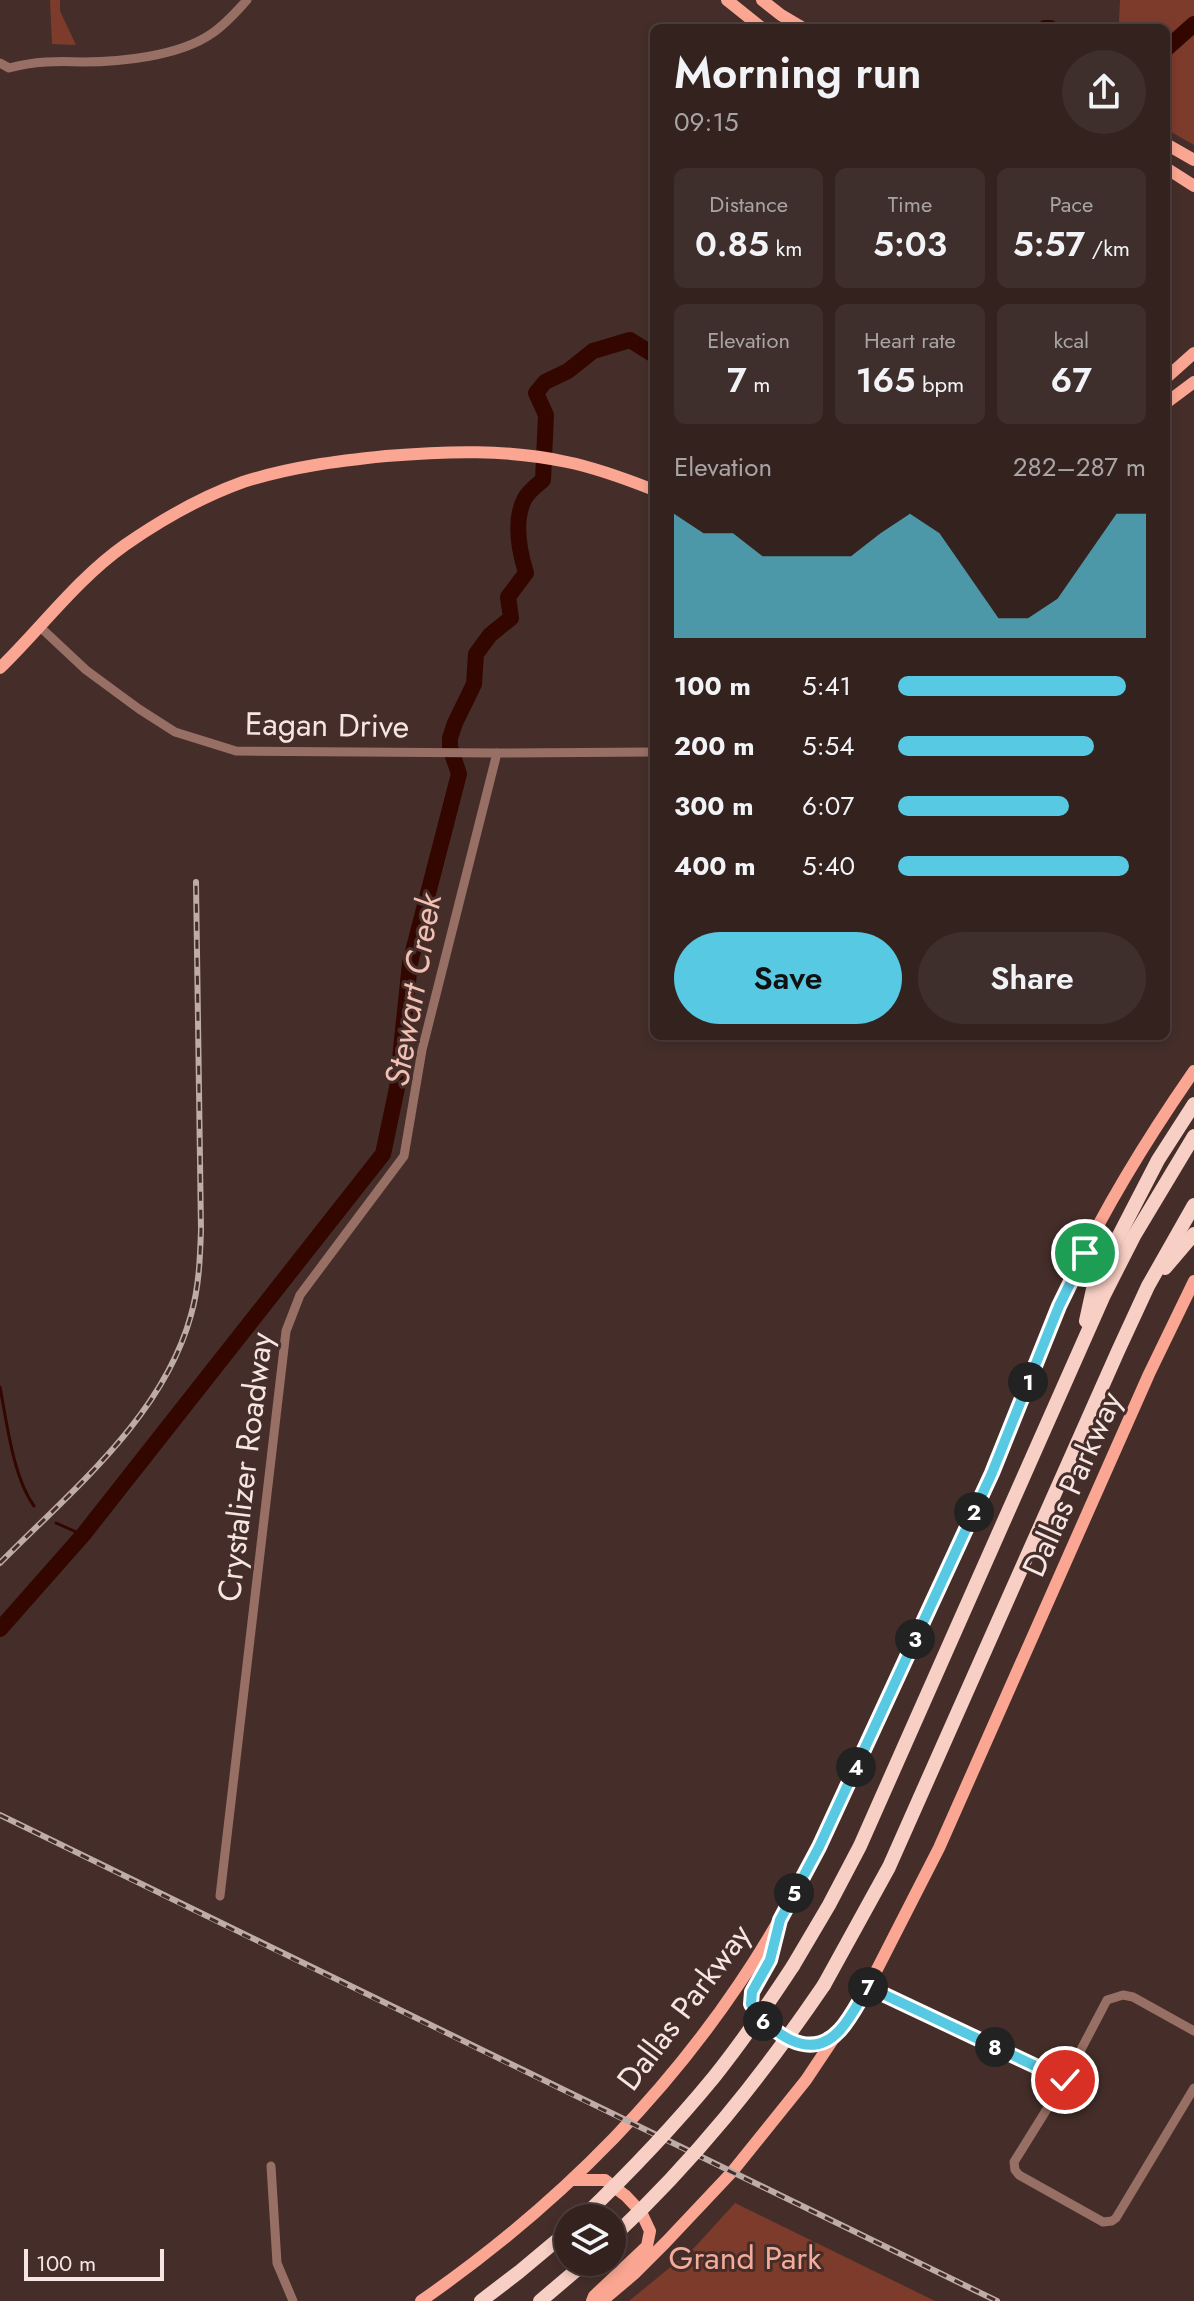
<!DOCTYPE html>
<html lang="en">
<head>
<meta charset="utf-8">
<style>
  body { margin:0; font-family:Jost,sans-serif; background:#3f2f2c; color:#f1f3f6; height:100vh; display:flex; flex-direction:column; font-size:30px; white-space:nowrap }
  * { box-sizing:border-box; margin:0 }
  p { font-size:26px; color:#a9a4a4 }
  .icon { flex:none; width:44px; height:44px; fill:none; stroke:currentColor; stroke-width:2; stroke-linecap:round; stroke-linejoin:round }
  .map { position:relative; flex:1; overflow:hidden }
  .panel { position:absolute; left:650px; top:24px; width:520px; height:1016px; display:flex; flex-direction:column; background:#34221f; border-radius:12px; box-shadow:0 4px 12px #0003,0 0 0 2px #4e3f3d }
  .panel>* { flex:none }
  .fabs { position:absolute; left:554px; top:2204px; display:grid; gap:16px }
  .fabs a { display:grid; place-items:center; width:72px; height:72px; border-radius:50%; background:#34221f; box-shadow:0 4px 12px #0003,0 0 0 2px #4e3f3d; font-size:40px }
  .scale { position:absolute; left:24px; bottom:20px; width:140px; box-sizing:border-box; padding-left:8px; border:4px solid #f6e6e3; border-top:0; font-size:22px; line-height:28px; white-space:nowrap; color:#f6e6e3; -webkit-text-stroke:6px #452e29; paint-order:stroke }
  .pin { position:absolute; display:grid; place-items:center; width:68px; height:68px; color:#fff; margin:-34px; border:4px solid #fff; border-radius:50%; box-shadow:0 2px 8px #0007 }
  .km { position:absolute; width:40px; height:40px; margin:-20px; border-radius:50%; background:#222; color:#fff; font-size:22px; line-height:40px; text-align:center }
  .round { display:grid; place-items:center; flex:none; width:84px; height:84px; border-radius:42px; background:#3f2f2c }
  .overview { display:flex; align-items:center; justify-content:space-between; height:136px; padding:0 24px }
  h1 { font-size:44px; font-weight:600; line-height:60px }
  .figures { display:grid; grid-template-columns:repeat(3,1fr); gap:12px; height:136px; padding:8px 24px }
  .figures div { display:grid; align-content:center; border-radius:12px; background:#3f2f2c; text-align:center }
  .figures b { font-size:34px; font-weight:600 }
  .figures small { font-size:22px; font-weight:400 }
  .figures p { font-size:22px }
  .chart { height:224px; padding:16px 24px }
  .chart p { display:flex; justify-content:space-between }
  .chart svg { width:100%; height:144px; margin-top:8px; fill:#57c9e2; opacity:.7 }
  .cta { display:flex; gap:16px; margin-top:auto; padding:16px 24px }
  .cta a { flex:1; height:92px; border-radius:48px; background:#57c9e2; color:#111; font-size:32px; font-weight:600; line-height:92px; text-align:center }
  .cta a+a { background:#3f2f2c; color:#f1f3f6 }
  ul { padding:0 24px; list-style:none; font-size:26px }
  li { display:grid; grid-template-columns:128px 96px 1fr; align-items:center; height:60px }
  li i { height:20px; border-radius:10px; background:#57c9e2 }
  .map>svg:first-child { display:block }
</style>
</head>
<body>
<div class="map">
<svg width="1194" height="2301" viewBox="0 0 1194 2301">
  <rect width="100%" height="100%" fill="#452e29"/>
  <g fill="#7d3b2c">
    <path d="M50,0H60V11L76,45L52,44Z"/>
    <path d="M1120,0H1194V145L1166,129V28H1113L1119,22Z"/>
    <path d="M735,2203L935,2301H629L695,2247Z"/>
  </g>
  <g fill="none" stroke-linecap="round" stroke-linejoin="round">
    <g stroke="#330600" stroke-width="3">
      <path d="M0,1387C7,1423 13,1477 34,1506"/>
      <path d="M56,1523L83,1535"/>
    </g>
    <g stroke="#330600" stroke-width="16">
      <path d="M1045,28H1050"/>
      <path d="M1166,49L1194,24"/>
      <path d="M0,1629L83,1535L383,1154L397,1088L410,963L459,774L450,747V738L455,723L474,684L476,654L490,635L511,618L508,597L526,573C519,550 513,520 525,498C529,491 537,485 543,480L546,415L536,393L545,382L568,371L593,351L630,340L654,355"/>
    </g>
    <g stroke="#986f64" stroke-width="9">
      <path d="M0,63L9,68C35,61 57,61 83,62C121,62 179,56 211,34C225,25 236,12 247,0"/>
      <path d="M39,626L86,670L139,709L175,732L236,751L497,753L654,752"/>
      <path d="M220,1896L286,1331L300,1295L404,1156L422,1050L497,753"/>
      <path d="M868,1987L1065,2080"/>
      <path d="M1194,2031L1133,1997L1123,1995L1107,2000L1065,2080L1014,2162L1015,2170L1019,2175L1103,2222L1112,2221L1116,2218L1194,2088"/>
      <path d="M271,2166L277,2263L293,2301"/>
    </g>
    <g stroke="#faa692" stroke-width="12">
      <path d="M727,0L762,28"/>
      <path d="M762,0L781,15L803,28"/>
      <path d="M1166,144L1194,160"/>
      <path d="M1166,168L1194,186"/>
      <path d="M1166,378L1194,353"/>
      <path d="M1166,403L1194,382"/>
      <path d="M0,668C42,627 77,579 125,545C161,520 201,497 243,482C290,467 337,461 386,456C447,451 508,449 567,462C597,468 626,479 654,490"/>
      <path d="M777,1931L770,1960L752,1992L751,2004C763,2021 789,2048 812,2045C821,2045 828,2039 835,2034"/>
      <path d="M573,2180H605L626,2196L641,2212L650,2231L647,2246L594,2296L592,2301"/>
      <path d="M421,2301C545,2215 654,2110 739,1984C798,1898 839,1803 883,1709C919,1630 957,1553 992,1473C1015,1419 1035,1363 1058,1308C1094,1224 1142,1146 1194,1071"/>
      <path d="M602,2301L634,2274L666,2242L732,2172L806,2080L868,1987L939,1848L1149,1374L1194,1281"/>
    </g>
    <g stroke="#f8cfc5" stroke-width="14">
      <path d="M1165,1268L1194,1234"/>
      <path d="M1086,1321L1093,1289L1112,1249L1158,1160L1194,1104"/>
      <path d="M793,1966L829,1905L860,1846L1104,1295L1134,1236L1194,1136"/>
      <path d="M824,1985L889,1867L1118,1351L1148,1286L1194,1205"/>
      <path d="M481,2301L519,2272L568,2231"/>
      <path d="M540,2301L586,2262"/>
    </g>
    <g stroke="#beaca8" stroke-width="6">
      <g id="rail">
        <path d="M0,1563C72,1490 163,1417 191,1315C199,1287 200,1259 201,1230L196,882"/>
        <path d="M0,1815C331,1979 664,2139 997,2301"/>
      </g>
    </g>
    <use href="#rail" stroke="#452e29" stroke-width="3" stroke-dasharray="9" stroke-linecap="butt"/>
    <g stroke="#f8cfc5" stroke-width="14">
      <path d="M582,2218C629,2173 673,2127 714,2077C742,2042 768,2004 793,1966"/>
      <path d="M612,2238C695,2160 760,2079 824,1985"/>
    </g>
  </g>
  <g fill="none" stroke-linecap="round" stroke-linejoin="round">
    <g stroke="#fff" stroke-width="16">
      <path id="route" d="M1065,2080L868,1987C859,2001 851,2018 840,2030C809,2064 771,2032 751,2004L752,1992L770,1960L780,1920L819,1847L992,1473L1059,1306L1085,1253"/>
    </g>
    <use href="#route" stroke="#57c9e2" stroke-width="10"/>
  </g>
  <g text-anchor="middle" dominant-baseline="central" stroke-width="6" stroke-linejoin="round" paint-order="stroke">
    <g font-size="32" fill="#f6e6e3" stroke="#452e29">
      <text transform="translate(327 725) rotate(1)">Eagan Drive</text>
      <text transform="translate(245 1467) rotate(-83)">Crystalizer Roadway</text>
      <text transform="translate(1072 1484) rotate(-66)">Dallas Parkway</text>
      <text transform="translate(684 2007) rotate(-53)">Dallas Parkway</text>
    </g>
    <g font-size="32" fill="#f5ab99" stroke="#452e29">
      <text x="745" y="2258">Grand Park</text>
    </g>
    <g font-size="34" font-style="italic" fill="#f2bfb3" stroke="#452e29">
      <text transform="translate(413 990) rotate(-80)">Stewart Creek</text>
    </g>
  </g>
</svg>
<div class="fabs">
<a><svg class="icon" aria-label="layers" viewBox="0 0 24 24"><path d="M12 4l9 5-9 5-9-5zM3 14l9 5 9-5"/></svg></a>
</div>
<div class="scale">100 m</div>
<div class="pin" style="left:1085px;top:1253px;background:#1e9e55"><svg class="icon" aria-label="arrive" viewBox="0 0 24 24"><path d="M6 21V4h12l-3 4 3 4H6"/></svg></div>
<div class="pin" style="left:1065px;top:2080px;background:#d93025"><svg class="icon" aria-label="check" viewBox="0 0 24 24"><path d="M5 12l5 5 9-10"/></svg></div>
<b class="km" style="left:1028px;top:1382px">1</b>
<b class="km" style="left:974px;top:1512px">2</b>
<b class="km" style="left:915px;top:1639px">3</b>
<b class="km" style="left:856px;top:1767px">4</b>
<b class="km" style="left:794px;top:1893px">5</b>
<b class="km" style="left:763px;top:2021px">6</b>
<b class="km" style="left:868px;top:1987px">7</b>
<b class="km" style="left:995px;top:2047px">8</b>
<section class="panel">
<div class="overview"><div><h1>Morning run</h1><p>09:15</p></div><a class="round"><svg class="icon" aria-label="share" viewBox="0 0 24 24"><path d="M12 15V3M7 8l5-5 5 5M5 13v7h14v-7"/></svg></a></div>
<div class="figures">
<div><p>Distance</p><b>0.85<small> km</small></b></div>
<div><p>Time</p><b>5:03</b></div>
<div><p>Pace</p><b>5:57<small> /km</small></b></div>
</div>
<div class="figures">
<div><p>Elevation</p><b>7<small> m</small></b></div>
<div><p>Heart rate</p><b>165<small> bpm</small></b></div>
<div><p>kcal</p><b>67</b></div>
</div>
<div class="chart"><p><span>Elevation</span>282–287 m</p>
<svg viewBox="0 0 160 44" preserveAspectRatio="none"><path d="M0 44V6L10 12L20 12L30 19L40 19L50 19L60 19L70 12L80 6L90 12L100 25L110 38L120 38L130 32L140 19L150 6L160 6V44z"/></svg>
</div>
<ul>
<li><b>100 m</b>5:41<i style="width:92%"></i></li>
<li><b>200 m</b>5:54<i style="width:79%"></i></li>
<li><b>300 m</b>6:07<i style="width:69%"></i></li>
<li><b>400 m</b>5:40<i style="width:93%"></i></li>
</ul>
<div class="cta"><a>Save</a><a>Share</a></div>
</section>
</div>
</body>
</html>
